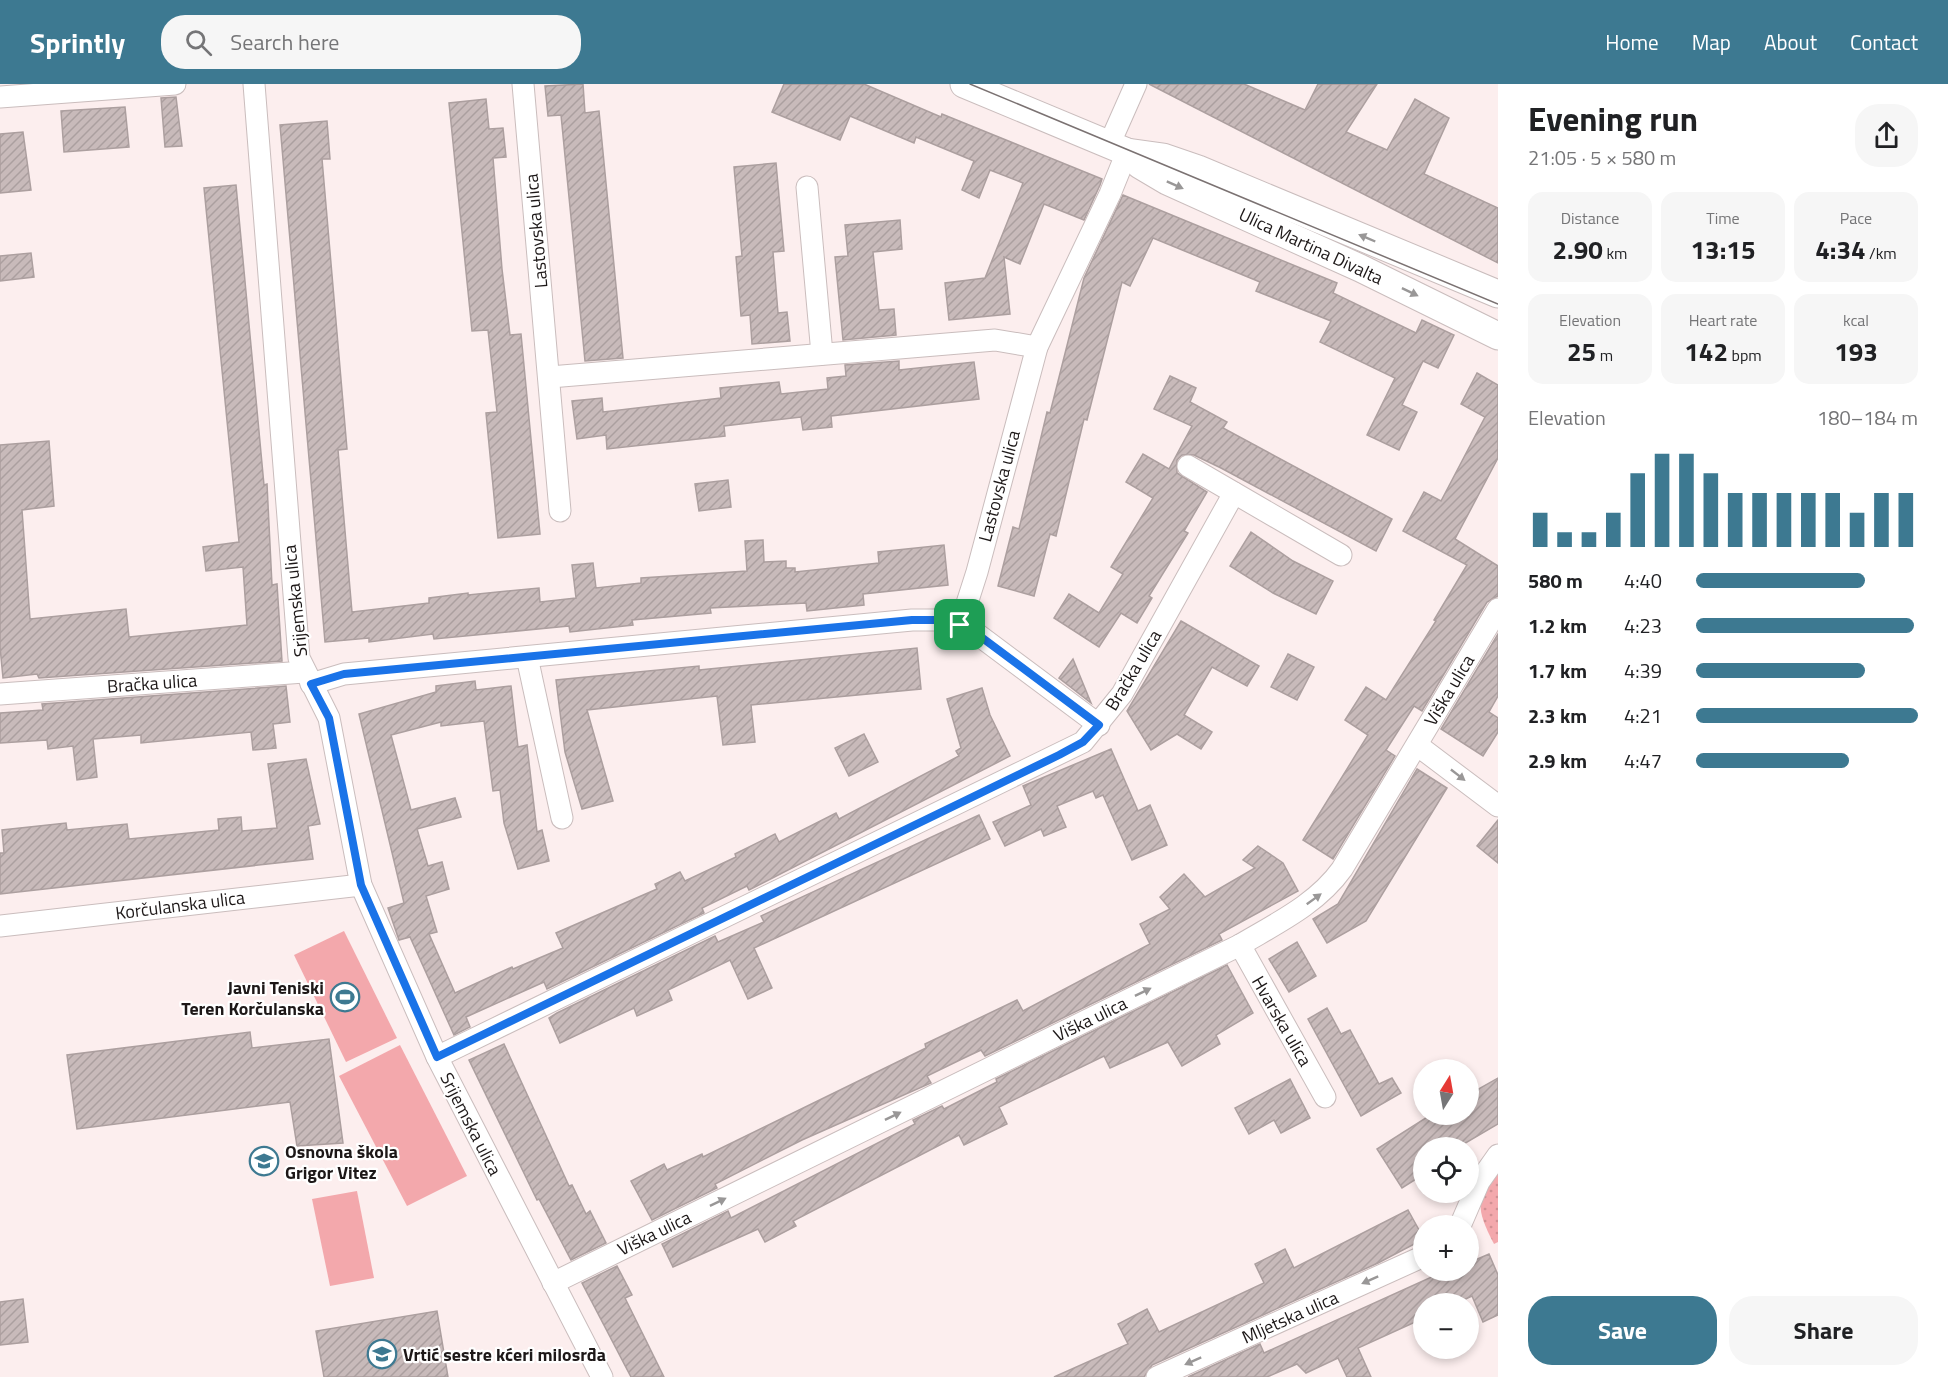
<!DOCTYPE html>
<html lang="en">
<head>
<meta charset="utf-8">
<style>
  body { margin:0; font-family:"Titillium Web",sans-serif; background:#f6f6f6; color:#202124; height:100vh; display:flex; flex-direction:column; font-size:22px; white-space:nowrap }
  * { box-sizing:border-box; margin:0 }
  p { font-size:20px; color:#757577 }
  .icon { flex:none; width:33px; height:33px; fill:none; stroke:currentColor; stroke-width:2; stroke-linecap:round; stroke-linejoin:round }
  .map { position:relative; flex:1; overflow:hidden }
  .side { display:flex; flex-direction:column; background:#fff; width:450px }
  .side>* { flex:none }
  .needle { width:39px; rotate:11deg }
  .tools { position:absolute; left:1413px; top:975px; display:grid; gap:12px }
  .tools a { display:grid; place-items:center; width:66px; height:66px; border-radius:50%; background:#fff; box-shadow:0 3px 9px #0003; font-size:30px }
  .pin { position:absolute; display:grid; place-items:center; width:51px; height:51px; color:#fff; margin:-26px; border-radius:12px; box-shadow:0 3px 9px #0006 }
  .round { display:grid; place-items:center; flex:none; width:63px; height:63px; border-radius:24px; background:#f6f6f6 }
  .overview { display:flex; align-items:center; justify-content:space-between; height:102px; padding:0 30px }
  h1 { font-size:33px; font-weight:700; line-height:45px }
  .metrics { display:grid; grid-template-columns:repeat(3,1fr); gap:9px; height:102px; padding:6px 30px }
  .metrics div { display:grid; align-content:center; border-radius:15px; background:#f6f6f6; text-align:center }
  .metrics b { font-size:26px; font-weight:700 }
  .metrics small { font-size:16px; font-weight:400 }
  .metrics p { font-size:16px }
  .chart { height:168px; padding:12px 30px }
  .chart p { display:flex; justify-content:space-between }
  .chart svg { width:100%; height:108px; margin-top:6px; stroke:#3d7991; stroke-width:6 }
  .primary-button { display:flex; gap:12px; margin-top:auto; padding:12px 30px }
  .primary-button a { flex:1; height:69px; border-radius:24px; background:#3d7991; color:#fff; font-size:24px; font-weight:700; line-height:69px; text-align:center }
  .primary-button a+a { background:#f6f6f6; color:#202124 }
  ul { padding:0 30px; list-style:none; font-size:20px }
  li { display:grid; grid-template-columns:96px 72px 1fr; align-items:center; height:45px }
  li i { height:15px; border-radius:8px; background:#3d7991 }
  header { display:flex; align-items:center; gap:36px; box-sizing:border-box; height:84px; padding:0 30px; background:#3d7991; color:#fff }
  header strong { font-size:28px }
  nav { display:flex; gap:33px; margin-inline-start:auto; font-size:21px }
  .search { width:420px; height:54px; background:#f6f6f6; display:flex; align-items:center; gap:15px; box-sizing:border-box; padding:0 21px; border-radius:24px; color:#757577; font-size:22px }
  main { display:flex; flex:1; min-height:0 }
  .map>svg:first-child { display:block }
</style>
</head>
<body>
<header>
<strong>Sprintly</strong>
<div class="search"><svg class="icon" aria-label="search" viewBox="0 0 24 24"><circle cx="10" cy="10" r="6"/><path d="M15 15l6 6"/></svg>Search here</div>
<nav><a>Home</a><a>Map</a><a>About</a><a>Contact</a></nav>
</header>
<main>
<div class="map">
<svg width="1498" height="1293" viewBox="0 0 1498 1293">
  <defs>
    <pattern id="grass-dots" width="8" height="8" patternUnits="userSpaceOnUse" patternTransform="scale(1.5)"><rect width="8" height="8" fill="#f3a8ac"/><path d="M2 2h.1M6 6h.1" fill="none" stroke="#d09093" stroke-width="1.8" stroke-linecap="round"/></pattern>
    <pattern id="building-hatch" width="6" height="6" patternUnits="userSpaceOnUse" patternTransform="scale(1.5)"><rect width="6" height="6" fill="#c8baba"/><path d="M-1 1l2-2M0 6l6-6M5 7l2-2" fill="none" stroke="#ab9f9f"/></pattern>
  </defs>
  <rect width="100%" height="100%" fill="#fceeee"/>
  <path fill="url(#grass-dots)" d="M1498,1080V1158L1494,1160C1475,1123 1476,1116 1498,1080Z"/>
  <g fill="#f3a8ac">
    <path d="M344,847L397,954L346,978L294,871Z"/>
    <path d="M400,961L467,1092L407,1122L339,992Z"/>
    <path d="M357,1107L374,1194L330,1202L312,1115Z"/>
  </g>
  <g fill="url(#building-hatch)" stroke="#ac9f9f" stroke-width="1.5">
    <path d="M583,0L585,29L599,27L623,274L585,277L561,31L548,32L545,2Z"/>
    <path d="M784,0H864L941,33L942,30L1102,95L1100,101L1084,136L1044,120L1020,180L1004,173L1010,230L949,236L945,199L985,194L1023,99L990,86L979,114L962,106L974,77L916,53L914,59L850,32L840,56L772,28Z"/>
    <path d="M1149,0H1244L1305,26L1318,0H1377L1346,48L1387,66L1415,15L1449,34L1424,90L1498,124V179Z"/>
    <path d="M176,13L182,62L165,63L161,14Z"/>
    <path d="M486,15L489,45L503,44L506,73L493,74L502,185L510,251L521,250L540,450L498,454L486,329L497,328L488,246L472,247L449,19Z"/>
    <path d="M125,23L129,63L64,68L61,27Z"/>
    <path d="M327,37L330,75H322L347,365L338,366L352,528L429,519V514L468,509V511L539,504L540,518L576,514L572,481L593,479L596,504L641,499V494L747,487L745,457L763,456L764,478L786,477V484H795V488L879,479L878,468L944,461L948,501L863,510L864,521L807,527L806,519L710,524L711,529L632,536L633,541L570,548L569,542L434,555L433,550L369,558V554L325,558L280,41Z"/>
    <path d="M23,48L31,106L0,109V50Z"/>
    <path d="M776,79L784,167L773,168L778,229L787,228L790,257L752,260L750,231L741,232L736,173L742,172L734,83Z"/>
    <path d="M236,101L264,401L267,400L272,501L277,500L282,577L39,594L37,590L3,594L0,563V361L49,357L54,422L22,426L30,535L126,525L129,553L247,541L243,483L206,487L203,463L239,458L204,104Z"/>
    <path d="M1123,111L1337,199L1333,209L1416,249L1422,236L1454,251L1438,284L1423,277L1402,321L1417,328L1399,366L1367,351L1395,294L1320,258L1331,237L1256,207L1260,198L1153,154L1130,202L1122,198L1087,336L1084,335L1056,452L1050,450L1034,512L998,502L1013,443L1019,445L1047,328L1050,329L1084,194Z"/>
    <path d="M900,136L902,165L873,168L879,226L894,225L896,251L843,256L835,173L848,172L845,141Z"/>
    <path d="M31,169L34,193L0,197V172Z"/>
    <path d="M899,277V286L974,278L979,315L831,332L832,343L803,346L801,333L724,342L725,352L607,365L606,351L577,355L572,317L602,314L603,328L721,314L720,304L779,298L781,310L828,305L827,294L846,292L845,281Z"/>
    <path d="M1477,289L1498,301V374L1455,455L1498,482V512L1487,518L1422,627L1414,622L1386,666L1395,672L1333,775L1303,756L1368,651L1345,636L1366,603L1386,616L1436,537L1434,536L1467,481L1403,447L1424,408L1441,417L1485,333L1461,320Z"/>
    <path d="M1170,292L1196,304L1190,318L1227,338L1223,344L1392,435L1376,467L1221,384L1194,371H1182L1177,376V389L1207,408L1184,447L1188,449L1149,512L1152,514L1137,539L1121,529L1099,563L1054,534L1069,510L1099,529L1123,490L1111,483L1153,414L1126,398L1143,370L1169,385L1192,342L1154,325Z"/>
    <path d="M728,396L731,423L699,427L695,400Z"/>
    <path d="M1251,448L1293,477L1333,497L1316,530L1273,509L1230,482Z"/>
    <path d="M1181,537L1259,582L1247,602L1212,583L1184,631L1212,648L1201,665L1177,650L1151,666L1127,627Z"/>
    <path d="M1498,550V612L1489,628L1498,634V648L1483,672L1441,645Z"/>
    <path d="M917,564L921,605L751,621L755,658L723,661L717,612L587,626L613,717L582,725L565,668L556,596L699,582V586Z"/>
    <path d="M1288,570L1314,583L1297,616L1271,603Z"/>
    <path d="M1073,575L1091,619L1059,594Z"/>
    <path d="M475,597L476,606L511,602L518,663L527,661L537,748L542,746L549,777L518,785L504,739L500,706L493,707L484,637L441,642V638L391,651L411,726L455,714L461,733L417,745L428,782L442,778L449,805L426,812L437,848L429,850L455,909L512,883L513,885L563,864L556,849L657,805L655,800L680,788L685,797L736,773L735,770L775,750L779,758L836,729L839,735L959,672L956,667L961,664L947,615L982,604L990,631L1010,672L749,806L747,802L702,824L704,829L547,905L544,898L466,933L470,943L454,951L410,853L399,856L388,824L404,819L359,630L436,608V602Z"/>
    <path d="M286,602L290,638L273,640L276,664L253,666L251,648L141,659V651L93,655L97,693L77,696L73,662L48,665L47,656L0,659V629L43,626L42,620Z"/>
    <path d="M864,650L878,678L849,692L835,664Z"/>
    <path d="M1111,665L1138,727L1150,721L1167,761L1132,776L1103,711L1096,714L1093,707L1057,722L1066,743L1044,752L1041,745L1005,762L993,738L1031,721L1023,702Z"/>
    <path d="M306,675L320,740L308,742L313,775L0,810V769H4L2,746L66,739L67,746L127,740L129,755L219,746L218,735L241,733L242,747L277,744L268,680Z"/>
    <path d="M1417,685L1447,704L1366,837L1327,859L1313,835L1338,820Z"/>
    <path d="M979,731L990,755L754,864L772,904L748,915L730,876L668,906L672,916L637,932L634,924L560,959L549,934L557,929L715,852L718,858L764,838L761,832Z"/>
    <path d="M1498,736V779L1477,762Z"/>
    <path d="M1258,762L1283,779L1298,807L1219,850L1222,856L985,972L981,966L964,974L927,992L931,999L802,1056L715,1100L717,1104L652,1136L631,1097L664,1080L667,1086L702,1070L703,1073L926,964L925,960L1017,916L1023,927L1150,860L1140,840L1170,825L1160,813L1184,790L1205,813L1255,784L1243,776Z"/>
    <path d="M1297,858L1316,892L1289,908L1269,875Z"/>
    <path d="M1227,881L1253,929L1216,951L1220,960L1182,982L1168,958L1110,984L1104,972L999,1023L1007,1040L964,1061L959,1051L793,1137L796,1142L765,1158L758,1145L673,1183L662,1160L728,1127L731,1134L915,1040L913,1036L942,1022L944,1025L997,998L996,995Z"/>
    <path d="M1327,924L1341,950L1350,946L1379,1000L1392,994L1401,1009L1361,1032L1308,935Z"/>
    <path d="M250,948L252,964L329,955L343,1059L297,1062L290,1018L77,1045L67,971Z"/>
    <path d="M504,960L569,1102L572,1101L586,1130L590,1127L606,1159L571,1176L539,1115L537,1116L469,976Z"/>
    <path d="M1498,994V1040L1457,1064H1424V1090L1402,1104L1377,1065L1432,1030H1468V1011Z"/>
    <path d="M1290,995L1310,1034L1281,1049L1274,1036L1249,1050L1235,1024Z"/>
    <path d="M1408,1126L1424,1155L1378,1179L1152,1281L1144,1293H1054L1128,1260L1118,1240L1147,1225L1159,1248L1264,1199L1255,1180L1285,1165L1294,1184Z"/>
    <path d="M1489,1170L1498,1191V1231L1483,1238L1472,1212L1455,1220H1424V1234L1358,1264L1371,1293H1347L1338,1274L1306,1289L1297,1280L1267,1293H1188L1260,1260L1264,1269L1447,1186H1468V1179Z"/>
    <path d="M617,1182L632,1211L625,1214L664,1293H631L582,1199Z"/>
    <path d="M23,1215L28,1258L0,1261V1218Z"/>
    <path d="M437,1227L448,1293H324L316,1247Z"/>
  </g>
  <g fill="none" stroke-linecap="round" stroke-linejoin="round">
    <g stroke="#cabdbd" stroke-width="23">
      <g id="minor">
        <path d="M254,0L299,574L329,634L361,801L437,973L602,1293"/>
        <path d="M523,0L560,427"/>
        <path d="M0,13L175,0"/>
        <path d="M1109,61L1136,0"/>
        <path d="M807,103L822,270"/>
        <path d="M550,293L995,256L1037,263"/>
        <path d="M1188,382L1341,471"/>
        <path d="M960,541L977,488L1037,263L1110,110L1127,68"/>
        <path d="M527,573L562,734"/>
        <path d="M311,600L344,590L912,536H941L973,547L1099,641"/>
        <path d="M0,610L304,588"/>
        <path d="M1417,661L1498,722"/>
        <path d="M0,842L361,801"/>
        <path d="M1240,861L1325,1013"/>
        <path d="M437,973L1083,658L1122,610L1234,409"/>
        <path d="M1460,1142L1479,1098L1498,1071"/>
        <path d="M553,1199L1240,861C1277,839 1317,820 1342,785L1498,525"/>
        <path d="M1157,1293L1424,1172"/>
      </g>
    </g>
    <g stroke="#cabdbd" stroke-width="29">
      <g id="tertiary">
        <path d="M964,0L1127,68L1163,73L1198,85L1498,210"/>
        <path d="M1127,68L1140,81L1167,97L1360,184L1498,252"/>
      </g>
    </g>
    <use href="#minor" stroke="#fff" stroke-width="21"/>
    <use href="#tertiary" stroke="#fff" stroke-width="27"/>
    <path stroke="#7b7272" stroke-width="1.5" d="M970,0L1498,220"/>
  </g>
  <defs><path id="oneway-solid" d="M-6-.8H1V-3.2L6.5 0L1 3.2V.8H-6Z" transform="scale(1.5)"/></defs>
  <g fill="#999797">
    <use href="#oneway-solid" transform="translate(1175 101) rotate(24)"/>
    <use href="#oneway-solid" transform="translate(1367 154) rotate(-157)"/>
    <use href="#oneway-solid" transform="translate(1410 208) rotate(26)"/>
    <use href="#oneway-solid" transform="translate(1458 691) rotate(38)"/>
    <use href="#oneway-solid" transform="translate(1314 815) rotate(-36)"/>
    <use href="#oneway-solid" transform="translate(1143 908) rotate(-26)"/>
    <use href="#oneway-solid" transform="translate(893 1032) rotate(-26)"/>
    <use href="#oneway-solid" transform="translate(718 1118) rotate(-26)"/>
    <use href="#oneway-solid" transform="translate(1370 1196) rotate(156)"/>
    <use href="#oneway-solid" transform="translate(1193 1277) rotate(156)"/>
  </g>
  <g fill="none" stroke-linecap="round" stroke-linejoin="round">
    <g stroke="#fff" stroke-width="12">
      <path id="route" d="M912,536H941L973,547L1099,641L1083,658L1059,671L437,973L361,801L329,634L311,600L344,590Z"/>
    </g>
    <use href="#route" stroke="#1a73e8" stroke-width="8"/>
  </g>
  <defs>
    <g id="stadium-ring" transform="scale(1.5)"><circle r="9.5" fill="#fff" stroke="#3d7991" stroke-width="1.5"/><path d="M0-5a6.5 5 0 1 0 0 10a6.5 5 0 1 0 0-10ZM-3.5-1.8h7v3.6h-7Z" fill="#3d7991"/></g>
    <g id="school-ring" transform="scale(1.5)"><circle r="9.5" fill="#fff" stroke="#3d7991" stroke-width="1.5"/><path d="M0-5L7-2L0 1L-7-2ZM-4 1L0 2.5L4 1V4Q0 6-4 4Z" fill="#3d7991"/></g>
  </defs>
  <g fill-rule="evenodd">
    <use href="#stadium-ring" x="345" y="913"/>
    <use href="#school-ring" x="264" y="1077"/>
    <use href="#school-ring" x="382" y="1270"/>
  </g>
  <g text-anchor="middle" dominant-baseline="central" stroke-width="4.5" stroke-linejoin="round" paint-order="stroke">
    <g font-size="18" fill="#1d1818" stroke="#fff">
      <text transform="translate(536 147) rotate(-95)">Lastovska ulica</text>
      <text transform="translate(1311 162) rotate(25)">Ulica Martina Divalta</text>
      <text transform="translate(999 402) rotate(-75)">Lastovska ulica</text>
      <text transform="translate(295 517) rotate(-96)">Srijemska ulica</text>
      <text transform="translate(1133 586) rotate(-59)">Bračka ulica</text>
      <text transform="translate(152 599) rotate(-4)">Bračka ulica</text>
      <text transform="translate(1449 606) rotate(-59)">Viška ulica</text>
      <text transform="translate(180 821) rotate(-7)">Korčulanska ulica</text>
      <text transform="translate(1090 935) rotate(-26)">Viška ulica</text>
      <text transform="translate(1282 937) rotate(60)">Hvarska ulica</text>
      <text transform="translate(471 1040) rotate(63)">Srijemska ulica</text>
      <text transform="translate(654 1149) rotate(-26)">Viška ulica</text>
      <text transform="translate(1290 1233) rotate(-24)">Mljetska ulica</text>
    </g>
    <g font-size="18" font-weight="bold" fill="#1d1818" stroke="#fff" text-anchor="start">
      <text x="324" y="903" text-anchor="end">Javni Teniski<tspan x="324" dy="21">Teren Korčulanska</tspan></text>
      <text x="285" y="1067">Osnovna škola<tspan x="285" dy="21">Grigor Vitez</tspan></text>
      <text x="403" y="1270">Vrtić sestre kćeri milosrđa</text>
    </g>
  </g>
</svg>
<div class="tools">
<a><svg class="needle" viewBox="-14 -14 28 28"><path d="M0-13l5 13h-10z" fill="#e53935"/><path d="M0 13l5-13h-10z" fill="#757577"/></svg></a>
<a><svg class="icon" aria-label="locate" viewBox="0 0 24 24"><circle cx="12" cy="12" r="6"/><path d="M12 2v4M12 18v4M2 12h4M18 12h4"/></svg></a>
<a>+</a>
<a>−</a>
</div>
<div class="pin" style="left:960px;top:541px;background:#1e9e55"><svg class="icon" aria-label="arrive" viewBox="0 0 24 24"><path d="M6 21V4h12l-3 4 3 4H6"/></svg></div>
</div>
<section class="side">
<div class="overview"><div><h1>Evening run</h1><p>21:05 · 5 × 580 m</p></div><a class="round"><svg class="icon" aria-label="share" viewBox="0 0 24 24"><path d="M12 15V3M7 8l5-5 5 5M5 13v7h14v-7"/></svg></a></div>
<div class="metrics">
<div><p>Distance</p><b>2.90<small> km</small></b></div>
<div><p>Time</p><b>13:15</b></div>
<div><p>Pace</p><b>4:34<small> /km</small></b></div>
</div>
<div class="metrics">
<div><p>Elevation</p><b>25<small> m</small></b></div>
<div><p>Heart rate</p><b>142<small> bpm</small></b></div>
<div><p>kcal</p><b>193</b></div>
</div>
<div class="chart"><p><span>Elevation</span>180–184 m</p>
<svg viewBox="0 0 160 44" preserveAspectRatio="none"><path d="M5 44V30M15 44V38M25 44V38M35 44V30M45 44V14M55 44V6M65 44V6M75 44V14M85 44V22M95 44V22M105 44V22M115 44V22M125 44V22M135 44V30M145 44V22M155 44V22"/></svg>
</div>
<ul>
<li><b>580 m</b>4:40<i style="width:76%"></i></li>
<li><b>1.2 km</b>4:23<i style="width:98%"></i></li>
<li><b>1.7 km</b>4:39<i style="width:76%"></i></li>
<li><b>2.3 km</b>4:21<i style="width:100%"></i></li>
<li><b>2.9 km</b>4:47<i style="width:69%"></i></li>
</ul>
<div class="primary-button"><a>Save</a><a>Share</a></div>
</section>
</main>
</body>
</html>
